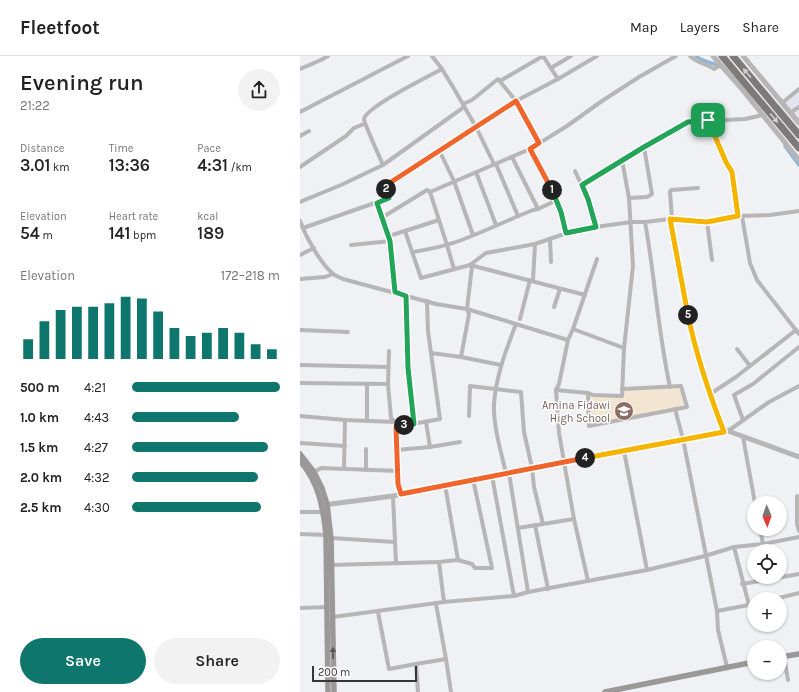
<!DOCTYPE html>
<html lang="en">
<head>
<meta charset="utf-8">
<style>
  body { margin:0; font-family:Karla,sans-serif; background:#f2f2f2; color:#222; height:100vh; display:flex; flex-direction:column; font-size:15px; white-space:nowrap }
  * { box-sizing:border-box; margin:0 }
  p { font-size:13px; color:#767676 }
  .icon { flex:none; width:22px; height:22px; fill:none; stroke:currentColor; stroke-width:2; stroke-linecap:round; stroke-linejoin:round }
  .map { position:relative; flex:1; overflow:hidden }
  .panel { display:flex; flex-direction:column; background:#fff; width:300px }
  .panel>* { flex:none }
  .needle { width:26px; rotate:178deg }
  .controls { position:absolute; left:447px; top:440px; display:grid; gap:8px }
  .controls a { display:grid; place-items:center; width:40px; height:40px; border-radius:50%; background:#fff; box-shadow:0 1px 3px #0004; font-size:20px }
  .scale { position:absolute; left:12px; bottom:10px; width:105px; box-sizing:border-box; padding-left:4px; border:2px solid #363638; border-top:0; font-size:11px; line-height:14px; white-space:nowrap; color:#363638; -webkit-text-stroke:3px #fefeff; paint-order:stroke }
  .pin { position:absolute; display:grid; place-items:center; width:34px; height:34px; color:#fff; margin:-17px; border-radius:8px; box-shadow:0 2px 6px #0006 }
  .km { position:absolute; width:20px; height:20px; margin:-10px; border-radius:50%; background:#222; color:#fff; font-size:11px; line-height:20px; text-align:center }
  .round { display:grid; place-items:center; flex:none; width:42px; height:42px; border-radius:21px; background:#f2f2f2 }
  .head { display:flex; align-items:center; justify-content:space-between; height:68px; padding:0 20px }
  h1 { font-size:22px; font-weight:600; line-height:30px }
  .metrics { display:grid; grid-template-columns:repeat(3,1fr); gap:6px; height:68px; padding:4px 20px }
  .metrics div { display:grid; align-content:center }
  .metrics b { font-size:17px; font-weight:600 }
  .metrics small { font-size:11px; font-weight:400 }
  .metrics p { font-size:11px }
  .chart { height:112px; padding:8px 20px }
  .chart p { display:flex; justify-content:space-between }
  .chart svg { width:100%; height:72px; margin-top:4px; stroke:#0f766e; stroke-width:6 }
  .primary-button { display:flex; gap:8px; margin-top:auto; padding:8px 20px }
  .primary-button a { flex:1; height:46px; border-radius:24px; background:#0f766e; color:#fff; font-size:16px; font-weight:600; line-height:46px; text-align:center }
  .primary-button a+a { background:#f2f2f2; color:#222 }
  ul { padding:0 20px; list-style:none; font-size:13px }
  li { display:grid; grid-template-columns:64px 48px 1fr; align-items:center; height:30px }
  li i { height:10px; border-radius:5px; background:#0f766e }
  header { display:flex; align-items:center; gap:24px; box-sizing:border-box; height:56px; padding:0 20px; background:#fff; border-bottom:1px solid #e0e0e0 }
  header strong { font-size:19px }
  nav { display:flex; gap:22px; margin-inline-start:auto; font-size:14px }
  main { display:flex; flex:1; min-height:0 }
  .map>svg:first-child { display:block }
</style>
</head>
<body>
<header>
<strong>Fleetfoot</strong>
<nav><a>Map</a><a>Layers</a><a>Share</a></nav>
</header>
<main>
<section class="panel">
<div class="head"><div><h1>Evening run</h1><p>21:22</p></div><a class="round"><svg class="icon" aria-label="share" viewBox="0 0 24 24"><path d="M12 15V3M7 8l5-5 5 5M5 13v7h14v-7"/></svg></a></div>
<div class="metrics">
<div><p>Distance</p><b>3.01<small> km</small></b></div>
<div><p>Time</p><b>13:36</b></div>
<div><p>Pace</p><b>4:31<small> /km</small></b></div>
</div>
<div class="metrics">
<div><p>Elevation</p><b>54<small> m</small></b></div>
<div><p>Heart rate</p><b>141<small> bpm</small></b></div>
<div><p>kcal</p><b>189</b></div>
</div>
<div class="chart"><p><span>Elevation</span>172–218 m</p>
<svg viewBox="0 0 160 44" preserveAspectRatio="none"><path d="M5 44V32M15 44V21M25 44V14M35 44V12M45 44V12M55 44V10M65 44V6M75 44V7M85 44V15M95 44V25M105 44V30M115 44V28M125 44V25M135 44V28M145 44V35M155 44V38"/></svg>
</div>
<ul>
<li><b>500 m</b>4:21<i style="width:100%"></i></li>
<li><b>1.0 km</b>4:43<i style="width:72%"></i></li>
<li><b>1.5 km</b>4:27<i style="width:92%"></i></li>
<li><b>2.0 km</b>4:32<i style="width:85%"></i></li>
<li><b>2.5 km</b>4:30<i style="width:87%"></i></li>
</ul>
<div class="primary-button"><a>Save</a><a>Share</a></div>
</section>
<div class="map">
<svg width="499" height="636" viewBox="0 0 499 636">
  <rect width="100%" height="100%" fill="#f0f1f5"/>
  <path fill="#e2e4ef" d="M499,32V85L472,55Z"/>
  <path fill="#f2e5d1" d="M380,331L384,350L290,369L289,341L322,340L323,334Z"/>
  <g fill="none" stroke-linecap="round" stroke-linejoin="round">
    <g stroke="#8db5d8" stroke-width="3.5">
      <path d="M396,0C402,6 413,6 421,11"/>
      <path d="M485,90L499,109"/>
    </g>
    <g stroke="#b7b5b5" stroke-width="4">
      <path d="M132,0L142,13L153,31L176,71L194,108"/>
      <path d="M243,0L258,23"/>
      <path d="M390,0C397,7 406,7 414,13L420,9"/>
      <path d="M251,12L271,0"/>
      <path d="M0,13L21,4L28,0"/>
      <path d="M200,25L243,0"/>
      <path d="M482,47L499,33"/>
      <path d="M163,48L172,44L198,23L216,45L239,87"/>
      <path d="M0,56L108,0"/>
      <path d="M490,57L499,51"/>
      <path d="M408,64L426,106L432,116L438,160"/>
      <path d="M0,80L9,75"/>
      <path d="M230,93L257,144L261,156L267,177"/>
      <path d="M139,94L154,125L173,179"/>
      <path d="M212,101L238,153"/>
      <path d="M196,108L218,160"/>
      <path d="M83,109C80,102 64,67 64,63C66,51 129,20 142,13"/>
      <path d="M0,111L46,80L54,72L64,68"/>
      <path d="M275,115L288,143L296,171"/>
      <path d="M176,116L196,169"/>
      <path d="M282,129L344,91L387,66L445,63L463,59"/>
      <path d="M130,136L230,93L267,70L302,45L339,21L376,0"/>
      <path d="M329,142L347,141L352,138L344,91"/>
      <path d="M0,146L41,129L83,109L164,51"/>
      <path d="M77,147L91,185L95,236"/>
      <path d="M442,160L450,207L457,224L499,278"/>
      <path d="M83,161L127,134L130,136L147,189L154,213"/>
      <path d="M370,163L392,281L410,338L424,376"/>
      <path d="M372,163L370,136L371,134L398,132"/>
      <path d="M0,165C6,181 19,205 32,217C35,220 39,221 43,223L136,248L167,253L268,284"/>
      <path d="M345,166C355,221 358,276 370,331"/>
      <path d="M407,166L412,204"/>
      <path d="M3,172L89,142L85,130L216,45L258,23L297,0"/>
      <path d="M105,175L121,222L170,209L186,197L235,188L267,177L296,171L331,166H345L370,163L407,166L438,160L470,159L499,155"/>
      <path d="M89,180L139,164"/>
      <path d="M250,183L251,206"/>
      <path d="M51,189L91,185"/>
      <path d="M113,196C130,193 148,190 164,183C188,174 210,163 233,154L238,153L257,144"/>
      <path d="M0,199L14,192"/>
      <path d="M170,209L285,239"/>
      <path d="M0,223L25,221L33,218"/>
      <path d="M233,225L235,188"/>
      <path d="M106,240L108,312L114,368"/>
      <path d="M254,251L260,233"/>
      <path d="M220,263L230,224"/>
      <path d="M273,273L324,292"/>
      <path d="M0,274L48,276"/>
      <path d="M437,293L450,310"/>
      <path d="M89,295L88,328L91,362L95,366L96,371L98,428L101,438"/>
      <path d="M131,297L161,301L201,309"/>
      <path d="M161,301L169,258L167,253L172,210"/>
      <path d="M0,309L88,311"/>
      <path d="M0,327L88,328"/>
      <path d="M67,328V365"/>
      <path d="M256,334L288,337L293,339L322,340L324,292L333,210L329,142L322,104"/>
      <path d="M288,337L289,370L387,351L381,330L322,333"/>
      <path d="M410,338L436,321L496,274"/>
      <path d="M375,353L383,383L417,555L418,574L427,611"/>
      <path d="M0,360L45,364L95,366"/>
      <path d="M169,360L170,330L221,336L224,376L232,412L234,431L243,468"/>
      <path d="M443,364L434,339L453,328L499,291"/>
      <path d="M126,366L130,391"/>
      <path d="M96,371L140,363L128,275L127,245"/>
      <path d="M428,375L469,346L499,330"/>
      <path d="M443,381L455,447"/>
      <path d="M0,387L45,390"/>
      <path d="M66,393V414"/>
      <path d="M96,394L130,391L160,386"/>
      <path d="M324,395L347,514"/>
      <path d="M44,412L45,364"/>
      <path d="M14,416L21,412L98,415"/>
      <path d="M206,417C201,396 193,369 194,348C196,320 206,294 216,268"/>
      <path d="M209,417L228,536"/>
      <path d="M192,420L214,540"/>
      <path d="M145,429L158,504"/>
      <path d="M93,440L96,507"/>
      <path d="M497,440V468L499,475"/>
      <path d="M0,456H23"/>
      <path d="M235,469L248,533"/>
      <path d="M218,472L274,463"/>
      <path d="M460,473L463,488"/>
      <path d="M0,478L26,479"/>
      <path d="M31,482L95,486"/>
      <path d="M434,491L449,549"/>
      <path d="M139,506L144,546"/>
      <path d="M31,509L139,506L158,504L172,508L175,512H192L173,423"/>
      <path d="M288,525L274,463L259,377L256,334L259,328L268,284L273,273L297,203"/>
      <path d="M442,528L499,518"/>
      <path d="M475,543L499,537"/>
      <path d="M136,548L146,603L151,636"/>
      <path d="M0,552L27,551"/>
      <path d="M417,555L454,548"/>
      <path d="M78,556L89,613L116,608L118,636"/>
      <path d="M33,561L144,546L214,540L228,536L347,514L405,500L434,491L463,488L499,481"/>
      <path d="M484,601L488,624"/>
      <path d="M116,608L146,603"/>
    </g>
    <g stroke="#b7b5b5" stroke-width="5">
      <path d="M413,0L441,32L499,104"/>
      <path d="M443,0L499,67"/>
      <path d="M23,449L93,440L145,429L424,376L428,375L499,401"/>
    </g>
    <g stroke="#9b9898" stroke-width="5.5">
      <path d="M0,398L14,416L22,432L27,448L31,482L34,636"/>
      <path d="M0,405C19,427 23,451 26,479L28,636"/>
      <path d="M480,601L499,598"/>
      <path d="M305,636L454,606"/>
    </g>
    <g stroke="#7e7a7a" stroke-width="7">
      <path d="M422,0L499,92"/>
      <path d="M433,0L499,79"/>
    </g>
  </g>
  <defs><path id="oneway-solid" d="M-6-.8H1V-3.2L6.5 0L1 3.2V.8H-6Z"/></defs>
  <g fill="#d1d0d0">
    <use href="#oneway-solid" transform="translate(447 17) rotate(-130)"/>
    <use href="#oneway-solid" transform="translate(474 62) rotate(50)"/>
  </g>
  <use fill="#545355" href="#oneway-solid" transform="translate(33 597) rotate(-91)"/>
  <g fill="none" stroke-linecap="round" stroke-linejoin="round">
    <g stroke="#fff" stroke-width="8">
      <path id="split-1" d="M252,134L261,156L266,177L296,171L288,143L282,129L344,91L388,66L408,64"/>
    </g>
    <g stroke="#fff" stroke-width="8">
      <path id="split-2" d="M86,133L85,130L216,45L239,87L230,93L252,134"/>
    </g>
    <g stroke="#fff" stroke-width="8">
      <path id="split-3" d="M86,133L89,142L77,147L90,185L95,236L106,240L108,312L114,368L104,369"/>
    </g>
    <g stroke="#fff" stroke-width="8">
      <path id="split-4" d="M104,369L96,371L98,428L101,438L285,402"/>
    </g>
    <g stroke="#fff" stroke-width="8">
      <path id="split-5" d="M285,402L424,376C409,337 396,299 388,259"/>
    </g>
    <g stroke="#fff" stroke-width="8">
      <path id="split-6" d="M388,259L370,163L407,166L438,160L432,116L426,106L408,64"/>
    </g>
    <use href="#split-1" stroke="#22a559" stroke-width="5"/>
    <use href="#split-2" stroke="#f0652b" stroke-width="5"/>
    <use href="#split-3" stroke="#22a559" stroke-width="5"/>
    <use href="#split-4" stroke="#f0652b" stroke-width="5"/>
    <use href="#split-5" stroke="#f5b400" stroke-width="5"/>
    <use href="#split-6" stroke="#f5b400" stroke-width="5"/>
  </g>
  <defs>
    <g id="school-disc" transform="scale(1)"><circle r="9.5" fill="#8d6e63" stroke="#fefeff"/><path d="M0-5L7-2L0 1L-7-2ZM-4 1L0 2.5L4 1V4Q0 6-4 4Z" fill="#fff"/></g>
  </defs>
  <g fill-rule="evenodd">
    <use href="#school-disc" x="324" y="355"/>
  </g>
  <g text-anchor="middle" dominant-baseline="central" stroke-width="3" stroke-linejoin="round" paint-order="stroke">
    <g font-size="11" fill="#785e54" stroke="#fefeff" text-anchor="end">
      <text x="310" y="349">Amina Fidawi<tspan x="310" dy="13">High School</tspan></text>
    </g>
  </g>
</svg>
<div class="controls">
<a><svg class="needle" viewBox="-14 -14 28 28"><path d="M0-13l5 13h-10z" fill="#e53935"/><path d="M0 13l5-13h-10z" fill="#767676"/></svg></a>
<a><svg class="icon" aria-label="locate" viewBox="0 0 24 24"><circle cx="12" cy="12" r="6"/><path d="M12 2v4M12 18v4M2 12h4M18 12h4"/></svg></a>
<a>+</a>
<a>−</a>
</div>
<div class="scale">200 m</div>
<div class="pin" style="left:408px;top:64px;background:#1e9e55"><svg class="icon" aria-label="arrive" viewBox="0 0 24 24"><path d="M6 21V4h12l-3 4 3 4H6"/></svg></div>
<b class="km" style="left:252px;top:134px">1</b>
<b class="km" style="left:86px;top:133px">2</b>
<b class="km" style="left:104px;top:369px">3</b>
<b class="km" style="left:285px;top:402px">4</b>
<b class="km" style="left:388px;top:259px">5</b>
</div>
</main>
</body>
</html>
